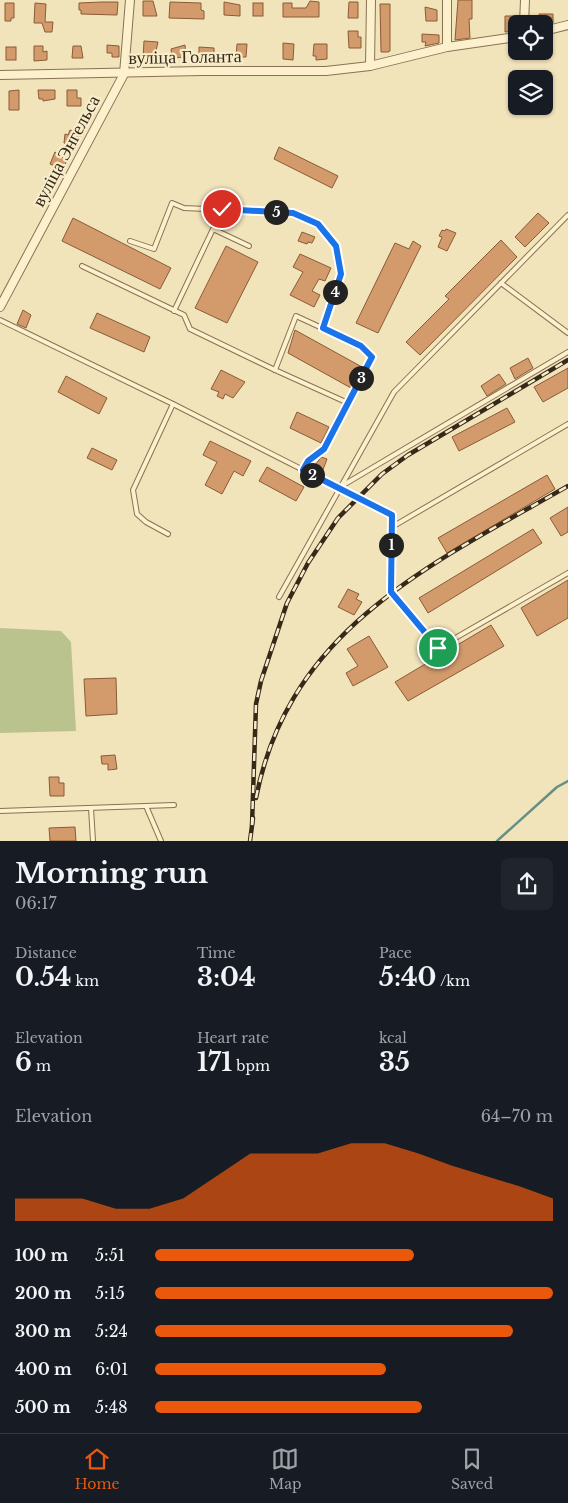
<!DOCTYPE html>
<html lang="en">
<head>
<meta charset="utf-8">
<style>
  body { margin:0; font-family:"Libre Baskerville",serif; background:#20242c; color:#f1f3f6; height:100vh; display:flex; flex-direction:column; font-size:19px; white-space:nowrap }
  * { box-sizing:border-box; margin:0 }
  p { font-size:16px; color:#9ea1a6 }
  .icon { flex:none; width:28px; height:28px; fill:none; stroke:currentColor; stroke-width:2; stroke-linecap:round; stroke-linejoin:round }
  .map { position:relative; height:841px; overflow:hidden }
  .drawer { display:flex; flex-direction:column; background:#171b24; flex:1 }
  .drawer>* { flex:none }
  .fabs { position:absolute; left:508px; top:15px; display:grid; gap:10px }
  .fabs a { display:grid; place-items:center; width:45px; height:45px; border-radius:8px; background:#171b24; box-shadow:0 1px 4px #0004; font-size:25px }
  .pin { position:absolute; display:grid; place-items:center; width:42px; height:42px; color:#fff; margin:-21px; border:2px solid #fff; border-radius:50%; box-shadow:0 1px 5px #0007 }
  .km { position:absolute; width:25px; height:25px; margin:-12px; border-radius:50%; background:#222; color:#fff; font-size:14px; line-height:25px; text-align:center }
  .round { display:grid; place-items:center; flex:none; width:52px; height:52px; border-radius:8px; background:#20242c }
  .overview { display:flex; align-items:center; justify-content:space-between; height:85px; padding:0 15px }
  h1 { font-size:28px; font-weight:800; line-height:38px }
  .figures { display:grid; grid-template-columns:repeat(3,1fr); gap:8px; height:85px; padding:5px 15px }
  .figures div { display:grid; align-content:center }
  .figures b { font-size:25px; font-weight:800 }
  .figures small { font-size:14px; font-weight:400 }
  .figures p { font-size:14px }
  .chart { height:140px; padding:10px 15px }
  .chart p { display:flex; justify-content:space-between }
  .chart svg { width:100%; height:90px; margin-top:5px; fill:#ea580c; opacity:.7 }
  ul { padding:0 15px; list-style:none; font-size:16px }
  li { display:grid; grid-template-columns:80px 60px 1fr; align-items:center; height:38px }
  li i { height:12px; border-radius:6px; background:#ea580c }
  .menu { display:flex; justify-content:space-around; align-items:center; height:70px; border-top:1px solid #363941; background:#171b24; font-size:14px; color:#9ea1a6 }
  .menu a { display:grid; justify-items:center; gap:2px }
  .menu .selected { color:#ea580c }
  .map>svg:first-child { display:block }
</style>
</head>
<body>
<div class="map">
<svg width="568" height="841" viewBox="0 0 568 841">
  <rect width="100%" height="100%" fill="#f1e3ba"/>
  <path fill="#bac38e" d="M0,628L61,631L71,642L76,731L0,733Z"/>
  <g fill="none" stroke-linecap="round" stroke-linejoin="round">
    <path stroke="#668f86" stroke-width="2.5" d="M497,841L557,787L568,781"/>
  </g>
  <g fill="#d39b6c" stroke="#8a5b37">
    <path d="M458,0H472V19H469L470,38L455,40Z"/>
    <path d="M143,1H153L157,16H143Z"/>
    <path d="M310,1L319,2V17H283V3H292V8H306Z"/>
    <path d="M102,2H118L117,15L81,14V10H79V3Z"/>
    <path d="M170,2L201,3V10L204,11V19L169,18Z"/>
    <path d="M224,2L240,5V16L224,15Z"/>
    <path d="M349,2H358V18H348Z"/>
    <path d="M5,3H14V18H11V21H5Z"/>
    <path d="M35,3L46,4L45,22H53L52,32H45L42,23H34Z"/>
    <rect x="253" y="3" width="10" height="13"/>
    <path d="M380,4H390V51L388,52H381Z"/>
    <path d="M425,7L437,10V21H426Z"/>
    <path d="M539,14H553V23L540,24Z"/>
    <path d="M505,16H517L515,31L505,32Z"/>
    <path d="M348,31H358V37H361V48H349Z"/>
    <path d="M422,34L439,35V43L425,46L426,42H422Z"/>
    <path d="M144,41L158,42L154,60L143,59Z"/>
    <path d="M283,43L294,44L293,60L283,59Z"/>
    <path d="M237,44H247L246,57H236Z"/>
    <path d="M314,44H327V59L316,60V56H313Z"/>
    <path d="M107,45L119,46V57H112V53H107Z"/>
    <path d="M185,45L186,57L172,58L171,49Z"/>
    <path d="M34,46H43V52L47,51V60L34,61Z"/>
    <path d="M73,46H81L83,58H72Z"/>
    <rect x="6" y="47" width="10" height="13"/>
    <path d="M199,47L214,48V57H199Z"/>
    <path d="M19,90V110H9V91Z"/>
    <path d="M38,90H55V99L43,101V99H39Z"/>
    <path d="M67,90H77V98H81V106H67Z"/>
    <path d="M70,130L81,134L75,148L64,143L65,134L68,135Z"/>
    <path d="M279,147L338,176L332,188L274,159Z"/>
    <path d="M55,152L67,160L63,169L50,164Z"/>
    <path d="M46,180L55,184L49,199L40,192Z"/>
    <path d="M538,213L549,223L525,247L515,237Z"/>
    <path d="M73,218L171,268L160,289L62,241Z"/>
    <path d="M446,229L456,233L447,251L438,247L442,237L439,236L442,230L445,231Z"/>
    <path d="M302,232L315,237L312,243L308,242L307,244L298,241Z"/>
    <path d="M501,240L517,257L420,355L406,342L449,299L445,296Z"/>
    <path d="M413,241L421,246L378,333L356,323L395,243L409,249Z"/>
    <path d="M226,246L258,262L227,323L195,308Z"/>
    <path d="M300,254L331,268L325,281L319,279L312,291L320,295L314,307L290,295L303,272L293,267Z"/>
    <path d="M23,310L31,315L26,328L17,324Z"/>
    <path d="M97,313L150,337L144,352L90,328Z"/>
    <path d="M295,330L362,367L351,388L288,353Z"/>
    <path d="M528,358L533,368L515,379L510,368Z"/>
    <path d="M568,368V388L543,402L534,387Z"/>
    <path d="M221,370L245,382L233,398L225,394L223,399L217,396L219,392L211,389Z"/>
    <path d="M499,374L506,384L487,396L481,386Z"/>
    <path d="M66,376L107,398L99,414L58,392Z"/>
    <path d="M507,408L515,422L459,451L452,437Z"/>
    <path d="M297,412L329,427L321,443L290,428Z"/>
    <path d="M210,441L251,461L243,476L234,471L222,494L205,485L217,462L203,455Z"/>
    <path d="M92,448L117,460L112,470L87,458Z"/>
    <path d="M321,457L327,459L321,475L312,470Z"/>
    <path d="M267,467L304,487L296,501L259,481Z"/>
    <path d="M547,475L555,489L447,553L438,538Z"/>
    <path d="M568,507V532L561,536L550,518Z"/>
    <path d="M533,529L542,543L428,613L419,598Z"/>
    <path d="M568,580V618L537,636L521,608Z"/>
    <path d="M348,589L359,594L356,599L362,602L354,615L338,607Z"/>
    <path d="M491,625L504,646L408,701L395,682Z"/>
    <path d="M369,636L388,667L353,686L346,673L358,666L347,649Z"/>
    <path d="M116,678L117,714L86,716L84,679Z"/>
    <path d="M115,755L117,769L108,770V764H102L101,756Z"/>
    <path d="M49,777H59V783H64V796H50Z"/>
    <path d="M75,827L76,841H50L49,828Z"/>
  </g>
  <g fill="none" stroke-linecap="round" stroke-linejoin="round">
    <g stroke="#897253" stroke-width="6">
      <g id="lane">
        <path d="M130,241L154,249L172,203L184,208L293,213L318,224L335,246L341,275L323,328"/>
        <path d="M82,266L184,315L190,329L275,370"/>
        <path d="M501,283L568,333"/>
        <path d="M174,311L213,229L249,246"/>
        <path d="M0,320L173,404L133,490L137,514L146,522L168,534"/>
        <path d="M173,404L392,515L391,592L438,648L568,573"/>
        <path d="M303,470L308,461L324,449L372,357L361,346L296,316L275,370L348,403"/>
        <path d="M340,487L568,352"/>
        <path d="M392,527L568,424"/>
        <path d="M279,597L394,392L568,215"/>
        <path d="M146,806L161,841"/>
        <path d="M91,808L93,841"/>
        <path d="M0,811L174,805"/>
      </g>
    </g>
    <g stroke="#897253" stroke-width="10">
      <g id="street">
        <path d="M447,0V47"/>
        <path d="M524,24L525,0"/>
        <path d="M544,31L568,25"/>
        <path d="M370,66L371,0"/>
        <path d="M0,75L202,71H326L370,66L447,47L516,37"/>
        <path d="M0,307L124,74L130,0"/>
      </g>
    </g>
    <use href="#lane" stroke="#fcf0cd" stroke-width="4"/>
    <use href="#street" stroke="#fcf0cd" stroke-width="8"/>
    <g stroke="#362919" stroke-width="4.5">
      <g id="rail">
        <path d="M256,798C289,628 432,564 568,486"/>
        <path d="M252,825L256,704L261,681L287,603L308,563L338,518L382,474L408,455L568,360"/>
        <path d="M250,841L253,818"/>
      </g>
    </g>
    <use href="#rail" stroke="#f8edca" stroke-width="2.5" stroke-dasharray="8" stroke-linecap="butt"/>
  </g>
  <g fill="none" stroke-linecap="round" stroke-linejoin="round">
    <g stroke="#fff" stroke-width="10">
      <path id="route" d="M222,209L293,213L318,224L336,246L341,274L323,328L361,346L372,357L324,449L308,461L303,470L392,515L391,592L438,648"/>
    </g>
    <use href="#route" stroke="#1a73e8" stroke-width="6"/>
  </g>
  <g text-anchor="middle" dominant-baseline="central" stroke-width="4.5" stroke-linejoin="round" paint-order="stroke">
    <g font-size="18" fill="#362919" stroke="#f8edca">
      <text transform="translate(185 57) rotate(-1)">вуліца Голанта</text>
      <text transform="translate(66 151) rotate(-62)">вуліца Энгельса</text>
    </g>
  </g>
</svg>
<div class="fabs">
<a><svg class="icon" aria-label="locate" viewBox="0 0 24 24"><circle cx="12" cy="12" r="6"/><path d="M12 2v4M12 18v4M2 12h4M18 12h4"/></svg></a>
<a><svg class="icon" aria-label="layers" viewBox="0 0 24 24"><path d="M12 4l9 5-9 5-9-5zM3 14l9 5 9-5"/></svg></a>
</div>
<div class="pin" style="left:438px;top:648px;background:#1e9e55"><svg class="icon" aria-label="arrive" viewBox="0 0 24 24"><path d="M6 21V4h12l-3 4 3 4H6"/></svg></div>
<div class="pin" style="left:222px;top:209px;background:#d93025"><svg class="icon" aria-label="check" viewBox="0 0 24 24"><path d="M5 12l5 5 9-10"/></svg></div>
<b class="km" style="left:391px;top:545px">1</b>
<b class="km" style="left:312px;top:475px">2</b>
<b class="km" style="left:361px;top:378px">3</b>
<b class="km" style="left:335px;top:292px">4</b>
<b class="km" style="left:276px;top:212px">5</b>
</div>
<section class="drawer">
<div class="overview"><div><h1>Morning run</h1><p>06:17</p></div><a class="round"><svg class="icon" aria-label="share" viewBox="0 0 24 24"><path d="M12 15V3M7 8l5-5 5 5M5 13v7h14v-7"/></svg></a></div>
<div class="figures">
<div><p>Distance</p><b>0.54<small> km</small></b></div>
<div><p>Time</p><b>3:04</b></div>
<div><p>Pace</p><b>5:40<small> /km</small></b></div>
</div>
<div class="figures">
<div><p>Elevation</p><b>6<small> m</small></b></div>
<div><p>Heart rate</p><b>171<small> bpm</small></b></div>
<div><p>kcal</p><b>35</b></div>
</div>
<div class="chart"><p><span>Elevation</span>64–70 m</p>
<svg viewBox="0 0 160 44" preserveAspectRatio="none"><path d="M0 44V33L10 33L20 33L30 38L40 38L50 33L60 22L70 11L80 11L90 11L100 6L110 6L120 11L130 17L140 22L150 27L160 33V44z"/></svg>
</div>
<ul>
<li><b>100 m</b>5:51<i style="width:65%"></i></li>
<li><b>200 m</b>5:15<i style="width:100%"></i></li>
<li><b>300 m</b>5:24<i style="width:90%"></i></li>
<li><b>400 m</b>6:01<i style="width:58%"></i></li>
<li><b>500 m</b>5:48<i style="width:67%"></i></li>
</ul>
</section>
<nav class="menu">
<a class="selected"><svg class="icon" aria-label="home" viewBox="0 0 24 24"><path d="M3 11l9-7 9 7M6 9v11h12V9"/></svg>Home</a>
<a><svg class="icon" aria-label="map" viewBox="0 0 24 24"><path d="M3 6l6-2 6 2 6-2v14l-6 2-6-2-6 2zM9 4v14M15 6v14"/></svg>Map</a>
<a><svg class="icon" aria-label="saved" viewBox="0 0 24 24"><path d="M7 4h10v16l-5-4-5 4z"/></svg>Saved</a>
</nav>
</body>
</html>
